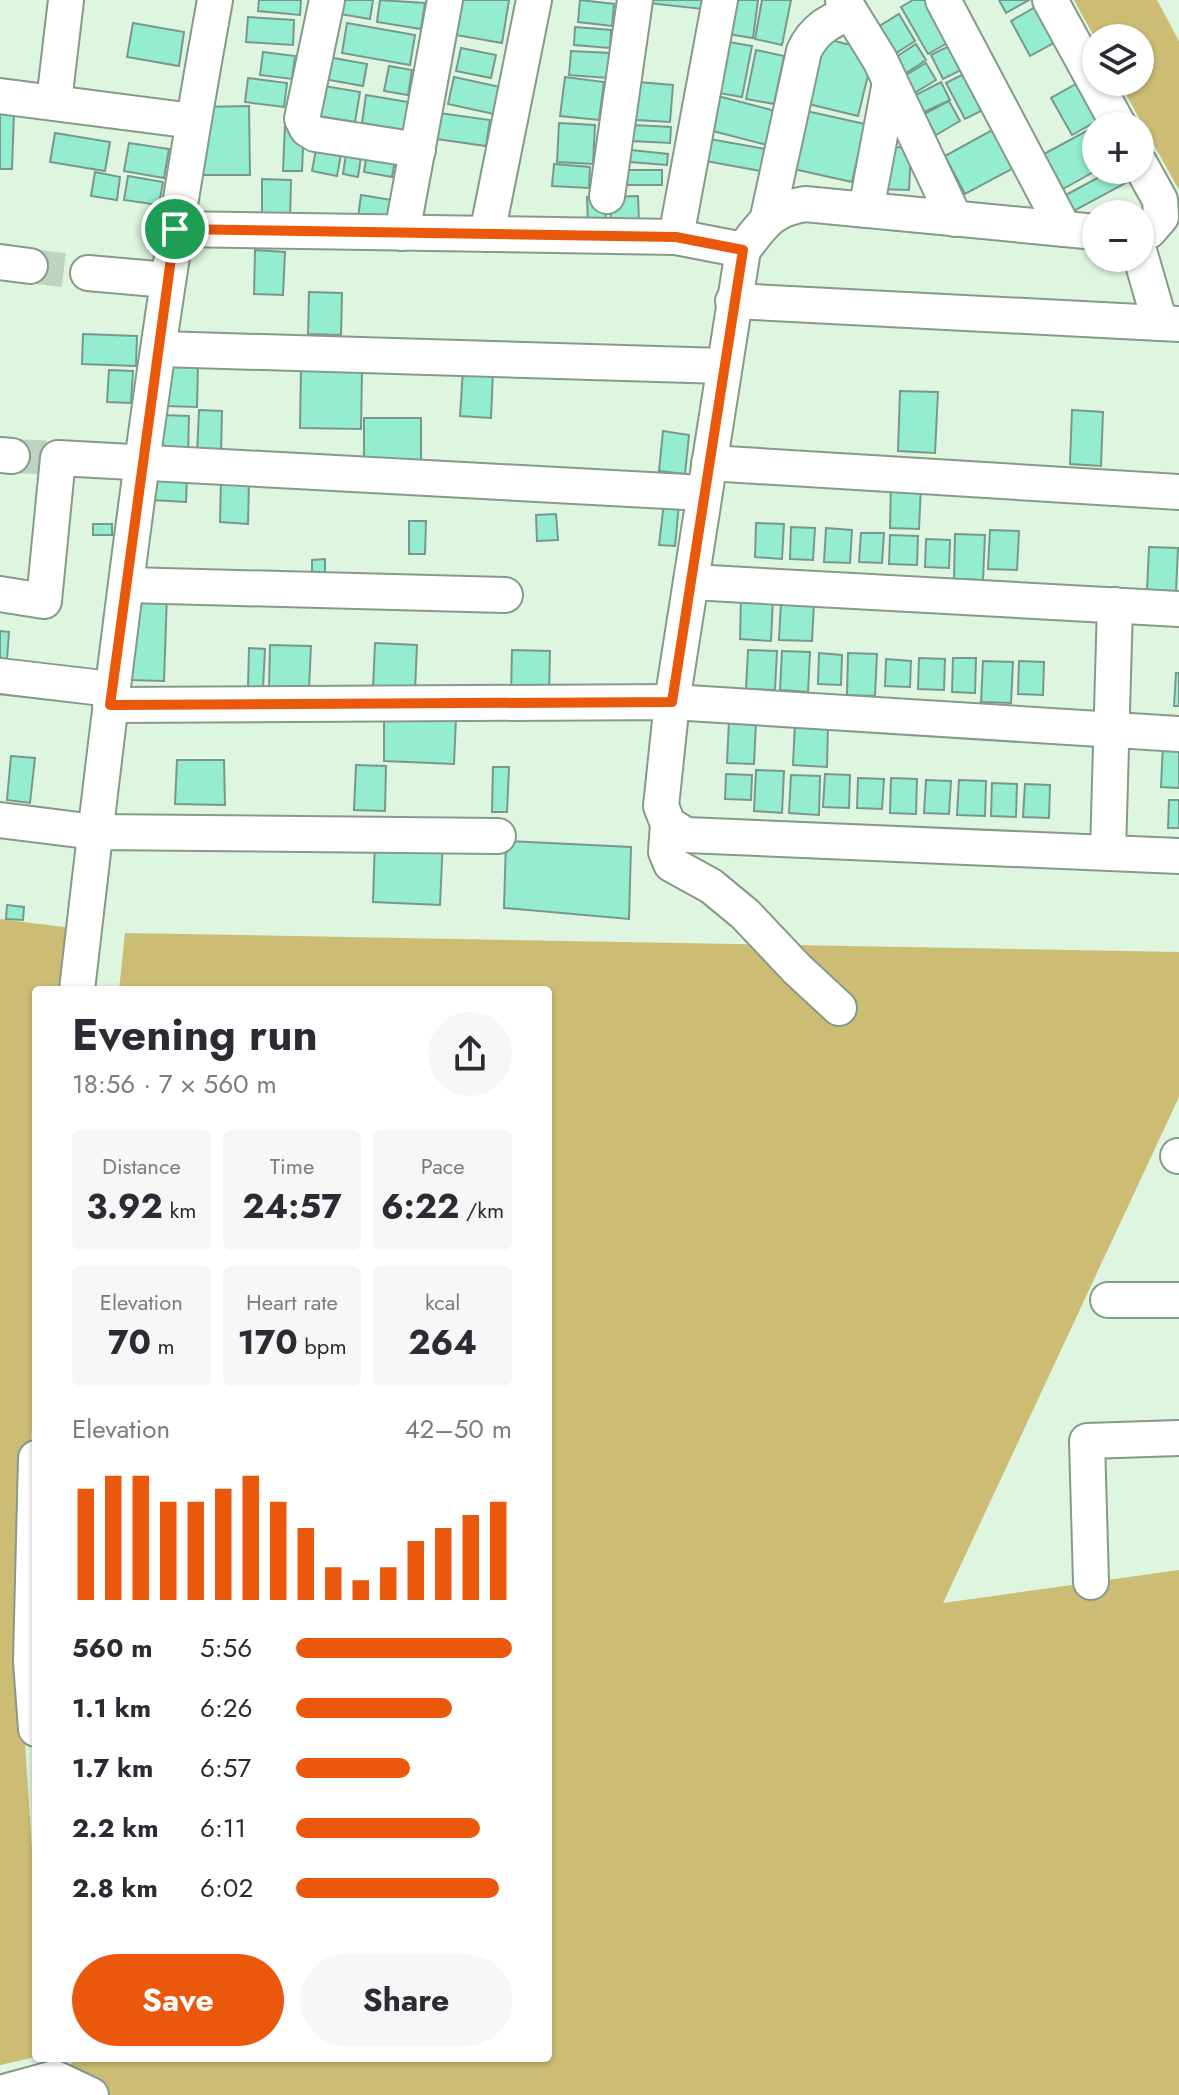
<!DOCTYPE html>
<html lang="en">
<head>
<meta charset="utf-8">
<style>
  body { margin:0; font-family:Jost,sans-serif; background:#f7f7f7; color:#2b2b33; height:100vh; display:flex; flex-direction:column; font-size:30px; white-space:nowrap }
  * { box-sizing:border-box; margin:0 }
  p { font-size:26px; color:#7c7c81 }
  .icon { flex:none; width:44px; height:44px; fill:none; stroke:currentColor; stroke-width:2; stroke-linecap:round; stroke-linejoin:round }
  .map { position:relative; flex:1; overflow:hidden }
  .panel { position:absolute; left:32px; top:986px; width:520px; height:1076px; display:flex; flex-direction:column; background:#fff; border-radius:8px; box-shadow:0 2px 6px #0004 }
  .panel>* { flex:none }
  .tools { position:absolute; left:1082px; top:24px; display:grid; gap:16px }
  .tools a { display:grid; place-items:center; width:72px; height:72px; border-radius:50%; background:#fff; box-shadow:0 2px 6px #0004; font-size:40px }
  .pin { position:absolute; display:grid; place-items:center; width:68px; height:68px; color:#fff; margin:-34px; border:4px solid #fff; border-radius:50%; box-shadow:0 2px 8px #0007 }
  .round { display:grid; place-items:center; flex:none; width:84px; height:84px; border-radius:42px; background:#f7f7f7 }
  .overview { display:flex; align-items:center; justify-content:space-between; height:136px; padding:0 40px }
  h1 { font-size:44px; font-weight:700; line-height:60px }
  .figures { display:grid; grid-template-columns:repeat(3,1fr); gap:12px; height:136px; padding:8px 40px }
  .figures div { display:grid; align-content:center; border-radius:8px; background:#f7f7f7; text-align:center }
  .figures b { font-size:34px; font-weight:700 }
  .figures small { font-size:22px; font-weight:400 }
  .figures p { font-size:22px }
  .chart { height:224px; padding:16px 40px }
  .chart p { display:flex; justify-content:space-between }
  .chart svg { width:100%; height:144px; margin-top:8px; stroke:#ea580c; stroke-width:6 }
  .button { display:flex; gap:16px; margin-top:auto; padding:16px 40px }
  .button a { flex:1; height:92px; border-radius:48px; background:#ea580c; color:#fff; font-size:32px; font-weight:700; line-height:92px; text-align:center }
  .button a+a { background:#f7f7f7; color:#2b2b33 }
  ul { padding:0 40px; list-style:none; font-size:26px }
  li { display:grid; grid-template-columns:128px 96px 1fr; align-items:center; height:60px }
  li i { height:20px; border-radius:10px; background:#ea580c }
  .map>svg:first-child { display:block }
</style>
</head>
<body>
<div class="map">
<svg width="1179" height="2095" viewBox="0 0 1179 2095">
  <rect width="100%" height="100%" fill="#def5df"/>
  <g fill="#cdbd74">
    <path d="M1074,0H1157L1179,41V190L1119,82H1140V38H1096V40Z"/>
    <path d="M0,919L71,928L66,990H36V1379L17,1618L36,1913V2057L0,2065Z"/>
    <path d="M125,933L1179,952V1097L943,1603L1179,1570V2095H61L73,2058H548V990H119Z"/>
  </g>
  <g fill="#94edd0" stroke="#79988d" stroke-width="2">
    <path d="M259,0H301L300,15L258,11Z"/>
    <path d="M336,0H373L370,19L334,13Z"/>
    <path d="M380,0L425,3L421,29L377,22Z"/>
    <path d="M462,0H509L502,43L456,35Z"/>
    <path d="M580,0L614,4L612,26L578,22Z"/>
    <path d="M649,0H703L702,9L648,3Z"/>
    <path d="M732,0H758L753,38L727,34Z"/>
    <path d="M762,0H791L782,45L755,39Z"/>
    <path d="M913,0H933L956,38L928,54L901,7Z"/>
    <path d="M999,0H1029L1006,13Z"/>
    <path d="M1037,6L1057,41L1030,56L1011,21Z"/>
    <path d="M899,14L915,41L890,57L873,30Z"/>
    <path d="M248,17L294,20L293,45L246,42Z"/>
    <path d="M133,23L184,32L179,66L127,57Z"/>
    <path d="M347,23L415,35L410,65L342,53Z"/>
    <path d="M575,27L611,30L610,48L574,45Z"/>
    <path d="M811,35L874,51L858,116L796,101Z"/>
    <path d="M963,39L975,63L943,79L931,55Z"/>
    <path d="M723,41L752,46L742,97L714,92Z"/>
    <path d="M916,44L926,60L900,77L890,61Z"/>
    <path d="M461,48L496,55L491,78L456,71Z"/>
    <path d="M756,50L784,56L774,104L746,99Z"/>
    <path d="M571,51L610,53L608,78L569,75Z"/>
    <path d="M263,52L295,56L292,79L260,75Z"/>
    <path d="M328,57L367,64L363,86L324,79Z"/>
    <path d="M926,63L936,80L911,95L901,78Z"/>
    <path d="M389,66L412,70L408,95L384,91Z"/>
    <path d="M975,68L993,105L965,119L946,83Z"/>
    <path d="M454,77L500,87L494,114L448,104Z"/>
    <path d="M565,77L604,82L599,120L560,116Z"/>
    <path d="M248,78L287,83L284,107L245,102Z"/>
    <path d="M1081,81L1102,118L1072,135L1051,98Z"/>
    <path d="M638,82L673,85L670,122L636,120Z"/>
    <path d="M941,82L950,100L920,114L912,97Z"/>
    <path d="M318,85L360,92L355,122L313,115Z"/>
    <path d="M366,95L408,102L404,130L362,123Z"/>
    <path d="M714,95L779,112L771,146L705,129Z"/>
    <path d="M949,101L960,121L936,135L924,114Z"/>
    <path d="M249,106L250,175H199V107Z"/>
    <path d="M793,108L865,124L852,182L780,166Z"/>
    <path d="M0,112H14L12,169H0Z"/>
    <path d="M439,113L490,120L486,146L436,139Z"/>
    <path d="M1103,122L1106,126H1096L1097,170L1063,189L1044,154Z"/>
    <path d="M559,123L595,125L593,164L557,162Z"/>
    <path d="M285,124L304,125L302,171H283Z"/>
    <path d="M1003,124L1023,163L965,194L945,156Z"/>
    <path d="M633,125L671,127L670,143L632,141Z"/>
    <path d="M55,133L110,142L105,171L50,162Z"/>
    <path d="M704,138L766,149L761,171L700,160Z"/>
    <path d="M318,139L343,143L337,176L312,171Z"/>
    <path d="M348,141L363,143L358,177L343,174Z"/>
    <path d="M129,143L169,149L164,178L124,171Z"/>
    <path d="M368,146L397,150L392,177L364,172Z"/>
    <path d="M880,146L911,148L909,190L878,189Z"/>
    <path d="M631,150L668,154L667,165L630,162Z"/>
    <path d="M554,164L590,167L589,188L552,186Z"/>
    <rect x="626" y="170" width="36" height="15"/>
    <path d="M1112,170H1130L1135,178L1072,212L1064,196Z"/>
    <path d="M95,172L120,177L117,200L91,196Z"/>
    <path d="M128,176L163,182L159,205L124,200Z"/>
    <path d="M262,179L291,180L290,220L262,219Z"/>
    <path d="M361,195L398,201L393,231L357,225Z"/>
    <path d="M605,196L606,227H588L587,197Z"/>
    <path d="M638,196L639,223L611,224L610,197Z"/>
    <path d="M255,250L285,252L283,295L254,294Z"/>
    <path d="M309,292L342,293L341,335L308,334Z"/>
    <path d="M83,334L137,336L136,366L82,364Z"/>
    <path d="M168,363L198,364L197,407L167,406Z"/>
    <path d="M301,368L362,370L361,429L300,428Z"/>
    <path d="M463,369L493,371L491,418L460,416Z"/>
    <path d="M109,370L133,371L131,403L107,402Z"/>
    <path d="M900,391L938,392L935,453L898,451Z"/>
    <path d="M199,410L222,411L221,455H197Z"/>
    <path d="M1072,410L1103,412L1101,466L1070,464Z"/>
    <path d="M160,415L189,416L188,456L158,455Z"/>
    <rect x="364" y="418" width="57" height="42"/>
    <path d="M663,431L689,435L685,474L659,471Z"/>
    <path d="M152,475L187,476L186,502L152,500Z"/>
    <path d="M221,481L249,482L248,524L220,522Z"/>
    <path d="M891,484L921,486L919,529L890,528Z"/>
    <path d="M664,503L679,504L675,546L659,545Z"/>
    <path d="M556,514L558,540L537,541L536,515Z"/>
    <path d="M409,521H426L425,554H409Z"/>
    <path d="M756,523L784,524L782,559L755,557Z"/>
    <rect x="93" y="524" width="19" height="11"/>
    <path d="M791,527L815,528L813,560L790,559Z"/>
    <path d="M826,528L852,530L850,563L824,562Z"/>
    <path d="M990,530L1019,531L1017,570L988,569Z"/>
    <path d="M861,533H884L882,563L859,562Z"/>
    <path d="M955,534L985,535L983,580L954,579Z"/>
    <path d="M890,535L918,536L917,565L889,564Z"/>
    <path d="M926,539L950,540L949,568L925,567Z"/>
    <path d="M1149,547L1178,548L1176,591L1147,590Z"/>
    <path d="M325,559V577L312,578V560Z"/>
    <path d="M132,593L167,594L164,681L129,680Z"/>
    <path d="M741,596L773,597L771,641L740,639Z"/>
    <path d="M781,602L814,603L812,641L779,640Z"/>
    <path d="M0,631L9,632L7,659L0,658Z"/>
    <path d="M375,643L417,645L415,691L373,689Z"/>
    <path d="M270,645L311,646L309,689L269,688Z"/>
    <path d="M249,648L265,649L263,688L248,687Z"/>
    <path d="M512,650L550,651L549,695L511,694Z"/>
    <path d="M748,650L777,651L775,690L746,689Z"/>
    <path d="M782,651L810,652L808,692L780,690Z"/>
    <path d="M819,653L842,655L841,685L818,684Z"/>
    <path d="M848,653L877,654L875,696L847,695Z"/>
    <path d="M919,658L945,659L944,690L918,689Z"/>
    <path d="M953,658H976L975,693L952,692Z"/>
    <path d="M886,659L911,661L910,687L885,686Z"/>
    <path d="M983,661L1013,662L1011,703L981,702Z"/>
    <path d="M1019,661L1044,662L1043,695L1018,694Z"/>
    <path d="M1176,673H1179V706H1174Z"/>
    <path d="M384,715L456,718L454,764L384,761Z"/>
    <path d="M729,720L756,721L754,764L727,763Z"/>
    <path d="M795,723L828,724L827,767L793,765Z"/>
    <path d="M1163,744L1179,745V788L1161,787Z"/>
    <path d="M11,756L35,758L30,803L7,800Z"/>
    <path d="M177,760H224L225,805L175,804Z"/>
    <path d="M356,765L386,766L385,811L354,810Z"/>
    <path d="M493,767H509L507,812H492Z"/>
    <path d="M756,770L784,771L782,813L754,811Z"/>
    <path d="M726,774L752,775L751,800L725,799Z"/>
    <path d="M825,774L850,775L849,808L823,807Z"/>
    <path d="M791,775L820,776L819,815L789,813Z"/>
    <path d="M858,778L884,779L882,809L857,808Z"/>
    <path d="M891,778L917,779L916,814L890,813Z"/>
    <path d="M926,780L951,781L949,814L924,813Z"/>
    <path d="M959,780L986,781L985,816L957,815Z"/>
    <path d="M992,783L1017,784L1016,817L991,816Z"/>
    <path d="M1025,784L1050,785L1049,818L1023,817Z"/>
    <path d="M1169,800H1179V828H1168Z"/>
    <path d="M375,837L443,839L440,905L373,902Z"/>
    <path d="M506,841L631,847L629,919L504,908Z"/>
    <path d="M7,905L24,907L23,920L6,919Z"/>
  </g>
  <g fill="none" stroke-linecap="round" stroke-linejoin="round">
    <g stroke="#bfd4c0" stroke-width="34" stroke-dasharray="34 17" stroke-linecap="butt">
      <path d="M30,266L88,273"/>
      <path d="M12,456L58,458"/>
    </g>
    <g stroke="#859b87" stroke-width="38">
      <g id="minor">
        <path d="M327,0L302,119L307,129L315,134L418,150"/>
        <path d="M843,0L880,60L955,219"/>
        <path d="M943,0L1064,229"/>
        <path d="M1050,0L1119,126"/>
        <path d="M0,96L193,121"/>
        <path d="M54,102L66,0"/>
        <path d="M1140,164L1160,200L1161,217L1149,231L1140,234"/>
        <path d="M607,196L635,0"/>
        <path d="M866,210L890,82"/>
        <path d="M768,217L804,51C814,29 829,22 850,12"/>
        <path d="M175,229L676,237L743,250L672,702L661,806L668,824L686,835L1179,856"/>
        <path d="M402,233L445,0"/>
        <path d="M487,234L534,0"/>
        <path d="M676,237L720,0"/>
        <path d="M743,250C763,224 770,210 805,204L1096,232"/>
        <path d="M1140,254L1160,323"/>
        <path d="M0,262L30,266"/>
        <path d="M88,273L167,280"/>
        <path d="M733,301L1179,324"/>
        <path d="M160,349L723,366"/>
        <path d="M0,455L12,456"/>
        <path d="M709,463L1179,492"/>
        <path d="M691,582L1179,609"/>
        <path d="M128,585L505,595"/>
        <path d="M0,594L44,601L58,458L704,493"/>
        <path d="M0,676L111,689"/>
        <path d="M110,705L672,702L1179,734"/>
        <path d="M0,820L95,832L498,836"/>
        <path d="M668,824L666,852L671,864L711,886L745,914L797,969L839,1008"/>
        <path d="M1108,852L1115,605"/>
        <path d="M77,990C115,659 155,328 215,0"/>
        <path d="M1178,1156H1179"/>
        <path d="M1108,1300H1179"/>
        <path d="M36,1458L31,1661L36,1729"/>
        <path d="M1091,1582L1087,1441L1179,1438"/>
        <path d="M0,2093L55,2078L91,2095"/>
      </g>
    </g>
    <use href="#minor" stroke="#fff" stroke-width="34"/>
  </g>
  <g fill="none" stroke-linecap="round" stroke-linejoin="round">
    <g stroke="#fff" stroke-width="16">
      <path id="route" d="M175,229L676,237L743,250L672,702L110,705Z"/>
    </g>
    <use href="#route" stroke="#ea580c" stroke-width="10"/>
  </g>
</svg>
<div class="tools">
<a><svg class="icon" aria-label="layers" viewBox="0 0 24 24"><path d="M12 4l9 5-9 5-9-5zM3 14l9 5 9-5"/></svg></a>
<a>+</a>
<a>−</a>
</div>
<div class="pin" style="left:175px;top:229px;background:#1e9e55"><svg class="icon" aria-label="arrive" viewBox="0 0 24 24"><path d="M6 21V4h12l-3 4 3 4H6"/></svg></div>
<section class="panel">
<div class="overview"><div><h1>Evening run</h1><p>18:56 · 7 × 560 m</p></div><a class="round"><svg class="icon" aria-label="share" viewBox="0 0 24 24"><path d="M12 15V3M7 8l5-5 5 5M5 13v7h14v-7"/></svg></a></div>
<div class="figures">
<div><p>Distance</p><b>3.92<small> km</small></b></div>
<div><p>Time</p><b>24:57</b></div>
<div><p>Pace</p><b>6:22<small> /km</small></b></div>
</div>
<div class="figures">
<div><p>Elevation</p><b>70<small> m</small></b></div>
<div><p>Heart rate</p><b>170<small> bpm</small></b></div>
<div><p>kcal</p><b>264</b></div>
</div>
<div class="chart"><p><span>Elevation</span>42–50 m</p>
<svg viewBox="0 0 160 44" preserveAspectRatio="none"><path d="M5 44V10M15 44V6M25 44V6M35 44V14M45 44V14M55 44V10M65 44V6M75 44V14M85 44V22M95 44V34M105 44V38M115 44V34M125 44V26M135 44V22M145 44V18M155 44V14"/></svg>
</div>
<ul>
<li><b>560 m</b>5:56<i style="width:100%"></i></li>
<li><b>1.1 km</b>6:26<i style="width:72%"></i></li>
<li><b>1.7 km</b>6:57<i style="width:53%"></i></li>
<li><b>2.2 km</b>6:11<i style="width:85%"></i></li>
<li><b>2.8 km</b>6:02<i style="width:94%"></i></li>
</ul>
<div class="button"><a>Save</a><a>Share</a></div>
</section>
</div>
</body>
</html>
